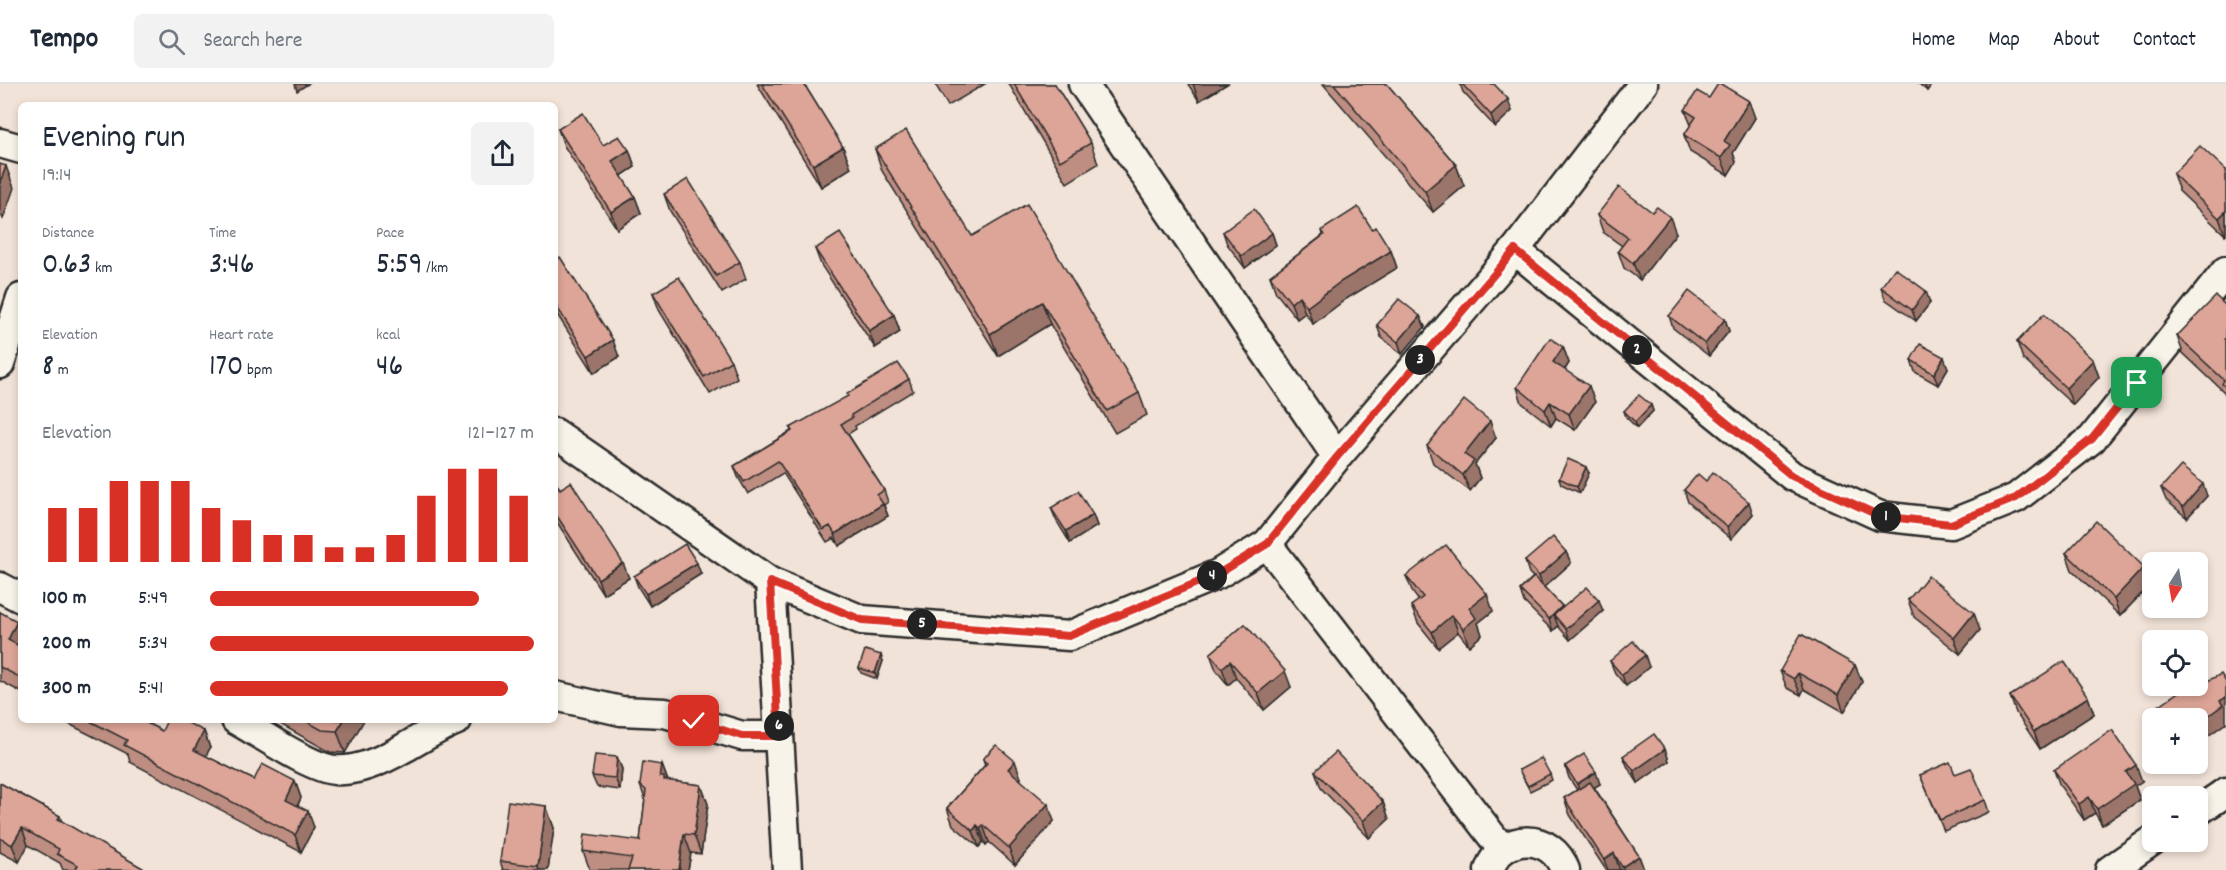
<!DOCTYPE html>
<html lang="en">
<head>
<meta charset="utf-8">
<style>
  body { margin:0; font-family:Dekko,sans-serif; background:#f2f2f3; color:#1f2937; height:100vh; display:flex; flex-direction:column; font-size:22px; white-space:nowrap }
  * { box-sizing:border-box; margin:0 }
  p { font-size:20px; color:#747a83 }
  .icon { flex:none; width:33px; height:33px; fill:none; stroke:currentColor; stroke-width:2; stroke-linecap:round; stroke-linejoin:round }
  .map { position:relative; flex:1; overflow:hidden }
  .details { position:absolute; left:18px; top:18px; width:540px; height:621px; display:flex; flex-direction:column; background:#fff; border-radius:9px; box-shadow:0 3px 9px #0003 }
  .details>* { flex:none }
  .needle { width:39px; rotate:191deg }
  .controls { position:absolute; left:2142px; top:468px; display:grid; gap:12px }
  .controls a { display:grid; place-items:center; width:66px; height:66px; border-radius:9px; background:#fff; box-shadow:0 3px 9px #0003; font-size:30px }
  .pin { position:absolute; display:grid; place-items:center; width:51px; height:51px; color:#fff; margin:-26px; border-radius:12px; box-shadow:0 3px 9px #0006 }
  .km { position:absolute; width:30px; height:30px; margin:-15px; border-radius:50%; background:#222; color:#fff; font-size:16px; line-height:30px; text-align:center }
  .round { display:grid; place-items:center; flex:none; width:63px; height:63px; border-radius:9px; background:#f2f2f3 }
  .headline { display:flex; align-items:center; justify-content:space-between; height:102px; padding:0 24px }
  h1 { font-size:33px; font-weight:600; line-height:45px }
  .stats { display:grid; grid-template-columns:repeat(3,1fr); gap:9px; height:102px; padding:6px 24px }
  .stats div { display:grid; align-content:center }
  .stats b { font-size:30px; font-weight:600 }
  .stats small { font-size:16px; font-weight:400 }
  .stats p { font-size:16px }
  .chart { height:168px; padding:12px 24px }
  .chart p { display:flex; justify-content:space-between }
  .chart svg { width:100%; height:108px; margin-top:6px; stroke:#d93025; stroke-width:6 }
  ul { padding:0 24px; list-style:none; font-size:20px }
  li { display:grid; grid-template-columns:96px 72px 1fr; align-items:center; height:45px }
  li i { height:15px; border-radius:8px; background:#d93025 }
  header { display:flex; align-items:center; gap:36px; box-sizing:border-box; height:84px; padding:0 30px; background:#fff; border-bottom:2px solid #e0e1e3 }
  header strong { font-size:28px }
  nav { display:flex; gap:33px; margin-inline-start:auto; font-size:21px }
  .search { width:420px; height:54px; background:#f2f2f3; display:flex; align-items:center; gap:15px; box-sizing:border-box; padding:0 21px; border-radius:9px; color:#747a83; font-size:22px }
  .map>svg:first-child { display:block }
</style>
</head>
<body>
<header>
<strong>Tempo</strong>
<div class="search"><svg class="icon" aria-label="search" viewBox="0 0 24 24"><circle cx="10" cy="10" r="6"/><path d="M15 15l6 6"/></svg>Search here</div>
<nav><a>Home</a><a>Map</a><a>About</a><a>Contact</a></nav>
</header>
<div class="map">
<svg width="2226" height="786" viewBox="0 0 2226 786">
  <rect width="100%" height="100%" fill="#f2e3d8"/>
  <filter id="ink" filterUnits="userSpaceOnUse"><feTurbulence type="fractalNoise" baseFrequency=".0167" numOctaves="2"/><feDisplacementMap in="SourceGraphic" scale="12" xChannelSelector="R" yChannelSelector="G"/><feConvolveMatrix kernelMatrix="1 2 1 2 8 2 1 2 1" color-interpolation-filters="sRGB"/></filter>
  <g filter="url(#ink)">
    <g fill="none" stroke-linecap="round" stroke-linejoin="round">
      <g stroke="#2b2b2b" stroke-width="33">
        <g id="minor">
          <path d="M1083,0L1337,373"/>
          <path d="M0,59L21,65"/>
          <path d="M1515,166L1792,392L1880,432L1951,440L2016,414L2092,355L2226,187"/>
          <path d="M0,280L21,214"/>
          <path d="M555,349L770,498L862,536L1069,552L1218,490L1267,460L1337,373L1515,166L1643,0"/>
          <path d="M1267,460L1502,765"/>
          <path d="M770,498L787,786"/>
          <path d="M0,503L21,514"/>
          <path d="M555,612L621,627L665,629L742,652H779"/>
          <path d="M236,636C260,649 310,684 335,686C357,688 385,675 404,664C422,654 437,644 457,636"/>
          <path d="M2198,727L2226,708"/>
          <path d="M1489,786C1502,748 1552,748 1565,786"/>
          <path d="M2110,786L2152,757"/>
        </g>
      </g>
      <use href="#minor" stroke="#f7f3e8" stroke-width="28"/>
    </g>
    <g fill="#be8e82" stroke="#2b2b2b" stroke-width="1.5">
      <path d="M757,0H804L843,63L851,84L821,103Z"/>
      <path d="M935,0H985L948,22Z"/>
      <path d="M1009,0H1055L1091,59L1098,80L1067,99Z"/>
      <path d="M1188,0H1227L1199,17Z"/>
      <path d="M1323,0H1387L1456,81L1464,102L1433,128Z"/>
      <path d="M1460,0H1494L1512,27L1495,43L1463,8Z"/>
      <path d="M1919,0H1932L1927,7Z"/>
      <path d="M1709,14L1755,34L1733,69L1736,78L1728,91L1690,68L1684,51L1691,41L1685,26Z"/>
      <path d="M558,45L603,61L629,66L635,83L621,92L635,113L641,129L617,145L564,62Z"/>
      <path d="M875,65L972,152L1139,309L1147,331L1115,349L1050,240L998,272L882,87Z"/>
      <path d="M2226,86V150L2225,151L2179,107L2173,90Z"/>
      <path d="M664,110L740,178L746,195L722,209L670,127Z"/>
      <path d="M1597,131L1676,149L1640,196L1624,184L1618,167L1622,162L1603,148Z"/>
      <path d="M1372,145L1391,167L1397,184L1346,215L1313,240L1305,229L1297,235L1276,209L1270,192L1323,151L1322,146Z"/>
      <path d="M1223,148L1272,149L1276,161L1245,184L1227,160Z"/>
      <path d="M815,165L894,231L900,248L875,264L821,181Z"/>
      <path d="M555,177L619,273L594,289L555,227Z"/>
      <path d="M1881,203L1930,219L1916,237L1885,215Z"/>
      <path d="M653,209L731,277L737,294L710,310L659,226Z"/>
      <path d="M2226,222V312L2224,308L2183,269L2177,252Z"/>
      <path d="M1420,232L1425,243L1402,270L1381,253L1377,241Z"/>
      <path d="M1669,232L1725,235L1729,247L1709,272L1673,244Z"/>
      <path d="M2017,258L2093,276L2099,293L2073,321L2023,275Z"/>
      <path d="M1563,263L1569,279L1565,286L1595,318L1575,346L1556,334L1551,342L1522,319L1517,303Z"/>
      <path d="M1911,276L1948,284L1938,301L1915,288Z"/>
      <path d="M909,295L913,307L855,342L856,345L848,350L884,406L888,418L884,421L888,432L839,462L834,454L827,458L783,389L748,410L738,393L734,382L791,347L790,344Z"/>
      <path d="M1651,321L1653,327L1637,344L1626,333L1624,327Z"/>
      <path d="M1496,354L1475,380L1480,394L1470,407L1433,379L1427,362Z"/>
      <path d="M1589,389L1580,409L1561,400L1559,394Z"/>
      <path d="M1706,397L1753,430L1731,455L1688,418L1684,406Z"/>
      <path d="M555,398L629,494L603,510L555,435Z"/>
      <path d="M2161,404L2207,412L2187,434L2166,416Z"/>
      <path d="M1051,424L1093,431L1097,442L1070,459L1056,436Z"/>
      <path d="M1566,468L1571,479L1544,503L1562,522L1563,524L1603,527L1570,556L1558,542L1553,547L1524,518L1520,506L1533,493L1529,489L1525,477Z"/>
      <path d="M2066,469L2151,500L2120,532L2072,486Z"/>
      <path d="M701,490L650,522L638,503L634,492Z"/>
      <path d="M1406,492L1493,527L1478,539L1482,551L1469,562L1458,548L1438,564L1418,539L1411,522L1419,517L1413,509Z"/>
      <path d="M1908,516L1980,546L1960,570L1914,533Z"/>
      <path d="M0,528L21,559L19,562L21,563V608L0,597Z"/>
      <path d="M1245,540L1291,603L1264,626L1236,594L1228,601L1216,586L1210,570Z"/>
      <path d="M883,577L877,595L861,589L859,584Z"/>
      <path d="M1610,577L1649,583L1626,602L1615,589Z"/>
      <path d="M1855,581L1862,598L1844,628L1804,605L1801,611L1787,604L1780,587Z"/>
      <path d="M2010,612L2088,613L2094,630L2040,665L2016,629Z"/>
      <path d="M61,636H141L162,647H204L210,664L206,672L254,696L295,697L301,714L298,721L314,743L301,768L130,678L128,670Z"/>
      <path d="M273,636H364L345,669L330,668Z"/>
      <path d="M1665,665L1669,677L1638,699L1628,684L1623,672Z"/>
      <path d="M617,673L622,685L620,706L597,703L592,692Z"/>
      <path d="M983,675L1021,694L1020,695L1054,737L1015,781L989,758L986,761L983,758L979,763L953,741L947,724L985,681Z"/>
      <path d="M662,681L668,697L701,701L708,720L701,770L691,769L688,786H590L583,767L640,757L645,715L640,701Z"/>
      <path d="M1565,682L1600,700L1594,703L1639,772L1644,786H1606L1570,731L1564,714L1577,706L1569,694Z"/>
      <path d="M1519,686L1550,690L1552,696L1530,707Z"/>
      <path d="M2054,686L2142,697L2135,702L2140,716L2102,741L2095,729L2084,736L2060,702Z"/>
      <path d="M1315,687L1383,718L1389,735L1369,754L1321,704Z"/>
      <path d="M1955,690L1985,716L1989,728L1944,747L1920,691Z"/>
      <path d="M0,699L60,732L62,738L146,786H63L60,779L28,761L19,778L0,768Z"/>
      <path d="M546,722L554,744L548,786H503L500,777Z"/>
    </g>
    <g fill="#9b746a" stroke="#2b2b2b" stroke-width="1.5">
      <path d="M295,0H308L297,7Z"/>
      <path d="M1193,0H1227L1199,17Z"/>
      <path d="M1924,0H1932L1927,7Z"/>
      <path d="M1508,15L1512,27L1495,43L1491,31Z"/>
      <path d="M1749,17L1755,34L1733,69L1736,78L1728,91L1721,74L1724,57Z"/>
      <path d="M843,63L851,84L821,103L813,81Z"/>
      <path d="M629,66L635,83L618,94L612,77Z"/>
      <path d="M1456,81L1464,102L1433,128L1425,107Z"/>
      <path d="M6,82L14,104L3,135L0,128V99Z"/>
      <path d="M635,113L641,129L617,145L611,128Z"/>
      <path d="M2226,127V150L2225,151L2219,134Z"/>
      <path d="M1670,133L1676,149L1640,196L1633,179Z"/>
      <path d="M1272,149L1276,161L1245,184L1241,172Z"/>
      <path d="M1391,167L1397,184L1346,215L1313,240L1307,223L1340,198Z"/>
      <path d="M1926,207L1930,219L1916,237L1912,226Z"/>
      <path d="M1299,212L1305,229L1297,235L1291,219Z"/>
      <path d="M1042,218L1050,240L998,272L990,250Z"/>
      <path d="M894,231L900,248L875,264L869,247Z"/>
      <path d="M1420,232L1425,243L1402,270L1398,258Z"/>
      <path d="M1725,235L1729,247L1709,272L1705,260Z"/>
      <path d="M613,256L619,273L594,289L588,272Z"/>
      <path d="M1563,263L1569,279L1559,294L1553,278Z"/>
      <path d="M1944,273L1948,284L1938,301L1934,290Z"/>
      <path d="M2093,276L2099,293L2073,321L2066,304Z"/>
      <path d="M1589,302L1595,318L1575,346L1569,330Z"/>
      <path d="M1550,318L1556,334L1551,342L1545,326Z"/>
      <path d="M1651,321L1653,327L1637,344L1635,338Z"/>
      <path d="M1490,337L1496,354L1475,380L1480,394L1470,407L1463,391L1464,370Z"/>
      <path d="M1586,383L1589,389L1580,409L1577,403Z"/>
      <path d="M2203,400L2207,412L2187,434L2183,423Z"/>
      <path d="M1749,418L1753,430L1731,455L1727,443Z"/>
      <path d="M883,420L888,432L839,462L835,450Z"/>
      <path d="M1093,431L1097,442L1070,459L1066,447Z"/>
      <path d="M1566,468L1571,479L1543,504L1539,492Z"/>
      <path d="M623,479L629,494L603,510L598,495Z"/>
      <path d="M697,479L701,490L650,522L646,510Z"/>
      <path d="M2144,483L2151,500L2120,532L2114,515Z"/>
      <path d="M1487,510L1493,527L1478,539L1482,551L1469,562L1463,545L1469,524Z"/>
      <path d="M1599,516L1603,527L1570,556L1566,545Z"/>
      <path d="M1562,522L1567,533L1554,531L1558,542L1553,547L1549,535Z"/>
      <path d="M1974,529L1980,546L1960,570L1954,554Z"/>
      <path d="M1452,531L1458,548L1438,564L1432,548Z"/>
      <path d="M17,537L21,547V559L14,573L8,556Z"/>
      <path d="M881,571L883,577L877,595L875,589Z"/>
      <path d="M1645,571L1649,583L1626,602L1622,591Z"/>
      <path d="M1230,577L1236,594L1228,601L1222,584Z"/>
      <path d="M1855,581L1862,598L1844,628L1838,611Z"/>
      <path d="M1285,587L1291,603L1264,626L1258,609Z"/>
      <path d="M1798,589L1804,605L1801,611L1794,595Z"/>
      <path d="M2088,613L2094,630L2040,665L2034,648Z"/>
      <path d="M2226,613V639L2198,659V639L2220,617Z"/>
      <path d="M344,636H364L345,669L337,647Z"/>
      <path d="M204,647L210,664L200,683L194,666Z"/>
      <path d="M1665,665L1669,677L1638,699L1634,687Z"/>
      <path d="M617,673L622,685L620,706L615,694Z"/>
      <path d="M1015,677L1021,694L1014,702L1008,685Z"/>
      <path d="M662,681L669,700L660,693Z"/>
      <path d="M2136,681L2142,697L2135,702L2140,716L2102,741L2097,725L2126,688Z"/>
      <path d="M1596,688L1600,700L1581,712L1577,700Z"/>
      <path d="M295,697L301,714L292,732L286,716Z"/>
      <path d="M701,701L708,720L701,770L694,751Z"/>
      <path d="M2089,713L2095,729L2084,736L2079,720Z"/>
      <path d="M1383,718L1389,735L1369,754L1363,737Z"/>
      <path d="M1048,720L1054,737L1015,781L1009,764Z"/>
      <path d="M546,722L554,744L548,786H539L538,782Z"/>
      <path d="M308,727L314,743L301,768L295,751Z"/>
      <path d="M977,741L983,758L979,763L973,747Z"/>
      <path d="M983,741L989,758L986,761L980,744Z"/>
      <path d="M22,744L28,761L19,778L12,761Z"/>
      <path d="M684,750L691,769L688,786H679Z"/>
      <path d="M1614,769L1620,786H1608L1604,776Z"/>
      <path d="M1639,772L1644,786H1624L1622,783Z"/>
    </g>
    <g fill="#dda597" stroke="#2b2b2b" stroke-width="1.5">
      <path d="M762,0H804L843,63L813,81Z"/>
      <path d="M1014,0H1055L1091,59L1060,77Z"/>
      <path d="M1334,0H1387L1456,81L1425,107Z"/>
      <path d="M1462,0H1494L1508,15L1491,31Z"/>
      <path d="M1718,0H1721L1749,17L1724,57L1730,61L1721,74L1684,51L1696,33L1685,26L1697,7L1709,14Z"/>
      <path d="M583,29L603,61L619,52L629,66L612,77L635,113L611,128L558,45Z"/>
      <path d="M906,46L972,152L1027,120L1139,309L1107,327L1042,218L990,250L875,65Z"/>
      <path d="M2200,62L2226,86V127L2219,134L2173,90Z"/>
      <path d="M0,80L6,82L0,99Z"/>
      <path d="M688,95L740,178L716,192L664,110Z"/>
      <path d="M1619,103L1652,128L1657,123L1670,133L1633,179L1618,167L1628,154L1597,131Z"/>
      <path d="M1358,123L1372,145L1376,143L1391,167L1340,198L1307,223L1299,212L1291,219L1270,192L1324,151L1322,146Z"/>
      <path d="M1254,125L1272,149L1241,172L1223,148Z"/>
      <path d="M840,149L894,231L869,247L815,165Z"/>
      <path d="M560,173L613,256L588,272L555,220V177Z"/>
      <path d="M1895,184L1926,207L1912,226L1881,203Z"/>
      <path d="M679,193L731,277L704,293L653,209Z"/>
      <path d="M1689,207L1725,235L1705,260L1669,232Z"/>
      <path d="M2216,212L2226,222V254L2225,255L2226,256V303L2222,300L2224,296L2177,252Z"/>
      <path d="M1399,215L1420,232L1398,258L1377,241Z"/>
      <path d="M2044,230L2093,276L2066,304L2017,258Z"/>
      <path d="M1550,254L1563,263L1553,278L1589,302L1569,330L1550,318L1545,326L1517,303Z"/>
      <path d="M1920,260L1944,273L1934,290L1911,276Z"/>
      <path d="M898,279L909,295L851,331L852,334L841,340L884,406L877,411L883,420L835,450L830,442L823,446L778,377L744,398L734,382L792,347L790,344L848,312L847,310Z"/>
      <path d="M1639,311L1651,321L1635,338L1624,327Z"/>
      <path d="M1464,316L1490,337L1464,370L1474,377L1463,391L1427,362Z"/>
      <path d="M1568,375L1586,383L1577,403L1559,394Z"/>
      <path d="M2181,382L2203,400L2183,423L2161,404Z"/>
      <path d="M1713,388L1749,418L1727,443L1684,406L1698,390L1706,397Z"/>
      <path d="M555,398L560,405L571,398L623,479L598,495L555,429Z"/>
      <path d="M1078,407L1093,431L1066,447L1051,424Z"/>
      <path d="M2096,437L2144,483L2114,515L2066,469Z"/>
      <path d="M1553,453L1566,468L1539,492L1525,477Z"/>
      <path d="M685,460L697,479L646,510L634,492Z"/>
      <path d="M1446,461L1487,510L1469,524L1476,534L1463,545L1452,531L1432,548L1411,522L1423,513L1406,492Z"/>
      <path d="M1928,492L1974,529L1954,554L1908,516Z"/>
      <path d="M1534,493L1562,522L1549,535L1520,506Z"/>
      <path d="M1587,503L1599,516L1566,545L1554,531Z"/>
      <path d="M0,528L17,537L8,556L21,563V594L0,583Z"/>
      <path d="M1245,540L1285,587L1258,609L1230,577L1222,584L1210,570Z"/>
      <path d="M1801,550L1855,581L1838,611L1798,589L1794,595L1780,587Z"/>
      <path d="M1633,557L1645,571L1622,591L1610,577Z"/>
      <path d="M865,566L881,571L875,589L859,584Z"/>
      <path d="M2064,577L2088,613L2034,648L2010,612Z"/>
      <path d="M2221,590L2226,598V613L2220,617L2223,621L2198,639V634H2158L2162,631L2157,623L2187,602H2194L2196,603Z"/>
      <path d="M88,636H141L162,647L167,636H182L204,647L194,666L254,696L262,680L295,697L286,716L308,727L295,751L124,661L127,656Z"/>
      <path d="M304,636H344L337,647L322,646Z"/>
      <path d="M2112,646L2136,681L2126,688L2134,700L2097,725L2089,713L2079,720L2054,686Z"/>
      <path d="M1654,650L1665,665L1634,687L1623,672Z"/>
      <path d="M996,661L1015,677L1008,685L1048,720L1009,764L983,741L980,744L977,741L973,747L947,724L987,679L983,675Z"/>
      <path d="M1336,668L1383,718L1363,737L1315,687Z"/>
      <path d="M1584,670L1596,688L1577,700L1565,682Z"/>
      <path d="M595,671L617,673L615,694L592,692Z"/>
      <path d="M1541,674L1550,690L1528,702L1519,686Z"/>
      <path d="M643,678L662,681L660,693H664V696L701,701L694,751L684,750L679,786H628L632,774L583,767L585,750L640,757L646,706L640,701Z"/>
      <path d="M1950,678L1955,690L1971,684L1985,716L1940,736L1920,691Z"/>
      <path d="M1590,698L1639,772L1622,783L1614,769L1604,776L1564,714Z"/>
      <path d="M0,699L60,732L58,735L146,786H75L78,781L57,770L59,765L22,744L12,761L0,754Z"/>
      <path d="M508,717L546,722L538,782L500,777Z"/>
    </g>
  </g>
  <g fill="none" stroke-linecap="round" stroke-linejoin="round" filter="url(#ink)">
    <g stroke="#fff" stroke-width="12">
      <path id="route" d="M694,637L742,652H779L770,498L862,536L1069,552L1218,490L1267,460L1337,373L1515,166L1792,392L1880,432L1951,440L2016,414L2092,355L2137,299"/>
    </g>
    <use href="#route" stroke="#d93025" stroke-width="8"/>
  </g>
</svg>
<div class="controls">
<a><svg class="needle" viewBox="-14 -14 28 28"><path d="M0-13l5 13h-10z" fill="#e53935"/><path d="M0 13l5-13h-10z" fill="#747a83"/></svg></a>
<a><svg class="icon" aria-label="locate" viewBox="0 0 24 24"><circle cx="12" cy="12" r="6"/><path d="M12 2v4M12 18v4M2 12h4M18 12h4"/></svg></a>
<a>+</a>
<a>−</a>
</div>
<div class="pin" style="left:2137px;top:299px;background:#1e9e55"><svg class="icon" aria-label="arrive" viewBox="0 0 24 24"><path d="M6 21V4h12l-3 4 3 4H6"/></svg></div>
<div class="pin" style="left:694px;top:637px;background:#d93025"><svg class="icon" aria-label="check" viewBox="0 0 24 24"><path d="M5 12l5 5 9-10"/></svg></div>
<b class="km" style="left:1886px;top:433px">1</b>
<b class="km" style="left:1637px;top:266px">2</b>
<b class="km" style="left:1420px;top:276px">3</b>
<b class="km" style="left:1212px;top:492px">4</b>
<b class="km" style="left:922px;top:540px">5</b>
<b class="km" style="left:779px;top:642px">6</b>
<section class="details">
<div class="headline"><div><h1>Evening run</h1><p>19:14</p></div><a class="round"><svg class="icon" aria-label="share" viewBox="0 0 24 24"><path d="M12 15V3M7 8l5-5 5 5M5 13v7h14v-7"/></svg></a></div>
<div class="stats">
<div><p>Distance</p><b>0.63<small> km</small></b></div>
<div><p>Time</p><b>3:46</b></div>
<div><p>Pace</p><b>5:59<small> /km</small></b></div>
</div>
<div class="stats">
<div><p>Elevation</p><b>8<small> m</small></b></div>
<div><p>Heart rate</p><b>170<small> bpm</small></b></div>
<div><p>kcal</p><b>46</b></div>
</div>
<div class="chart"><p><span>Elevation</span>121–127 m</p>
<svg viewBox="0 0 160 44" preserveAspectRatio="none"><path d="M5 44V22M15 44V22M25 44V11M35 44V11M45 44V11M55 44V22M65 44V27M75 44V33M85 44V33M95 44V38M105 44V38M115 44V33M125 44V17M135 44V6M145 44V6M155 44V17"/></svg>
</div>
<ul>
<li><b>100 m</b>5:49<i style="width:83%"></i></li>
<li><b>200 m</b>5:34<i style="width:100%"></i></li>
<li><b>300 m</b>5:41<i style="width:92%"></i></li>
</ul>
</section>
</div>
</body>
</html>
